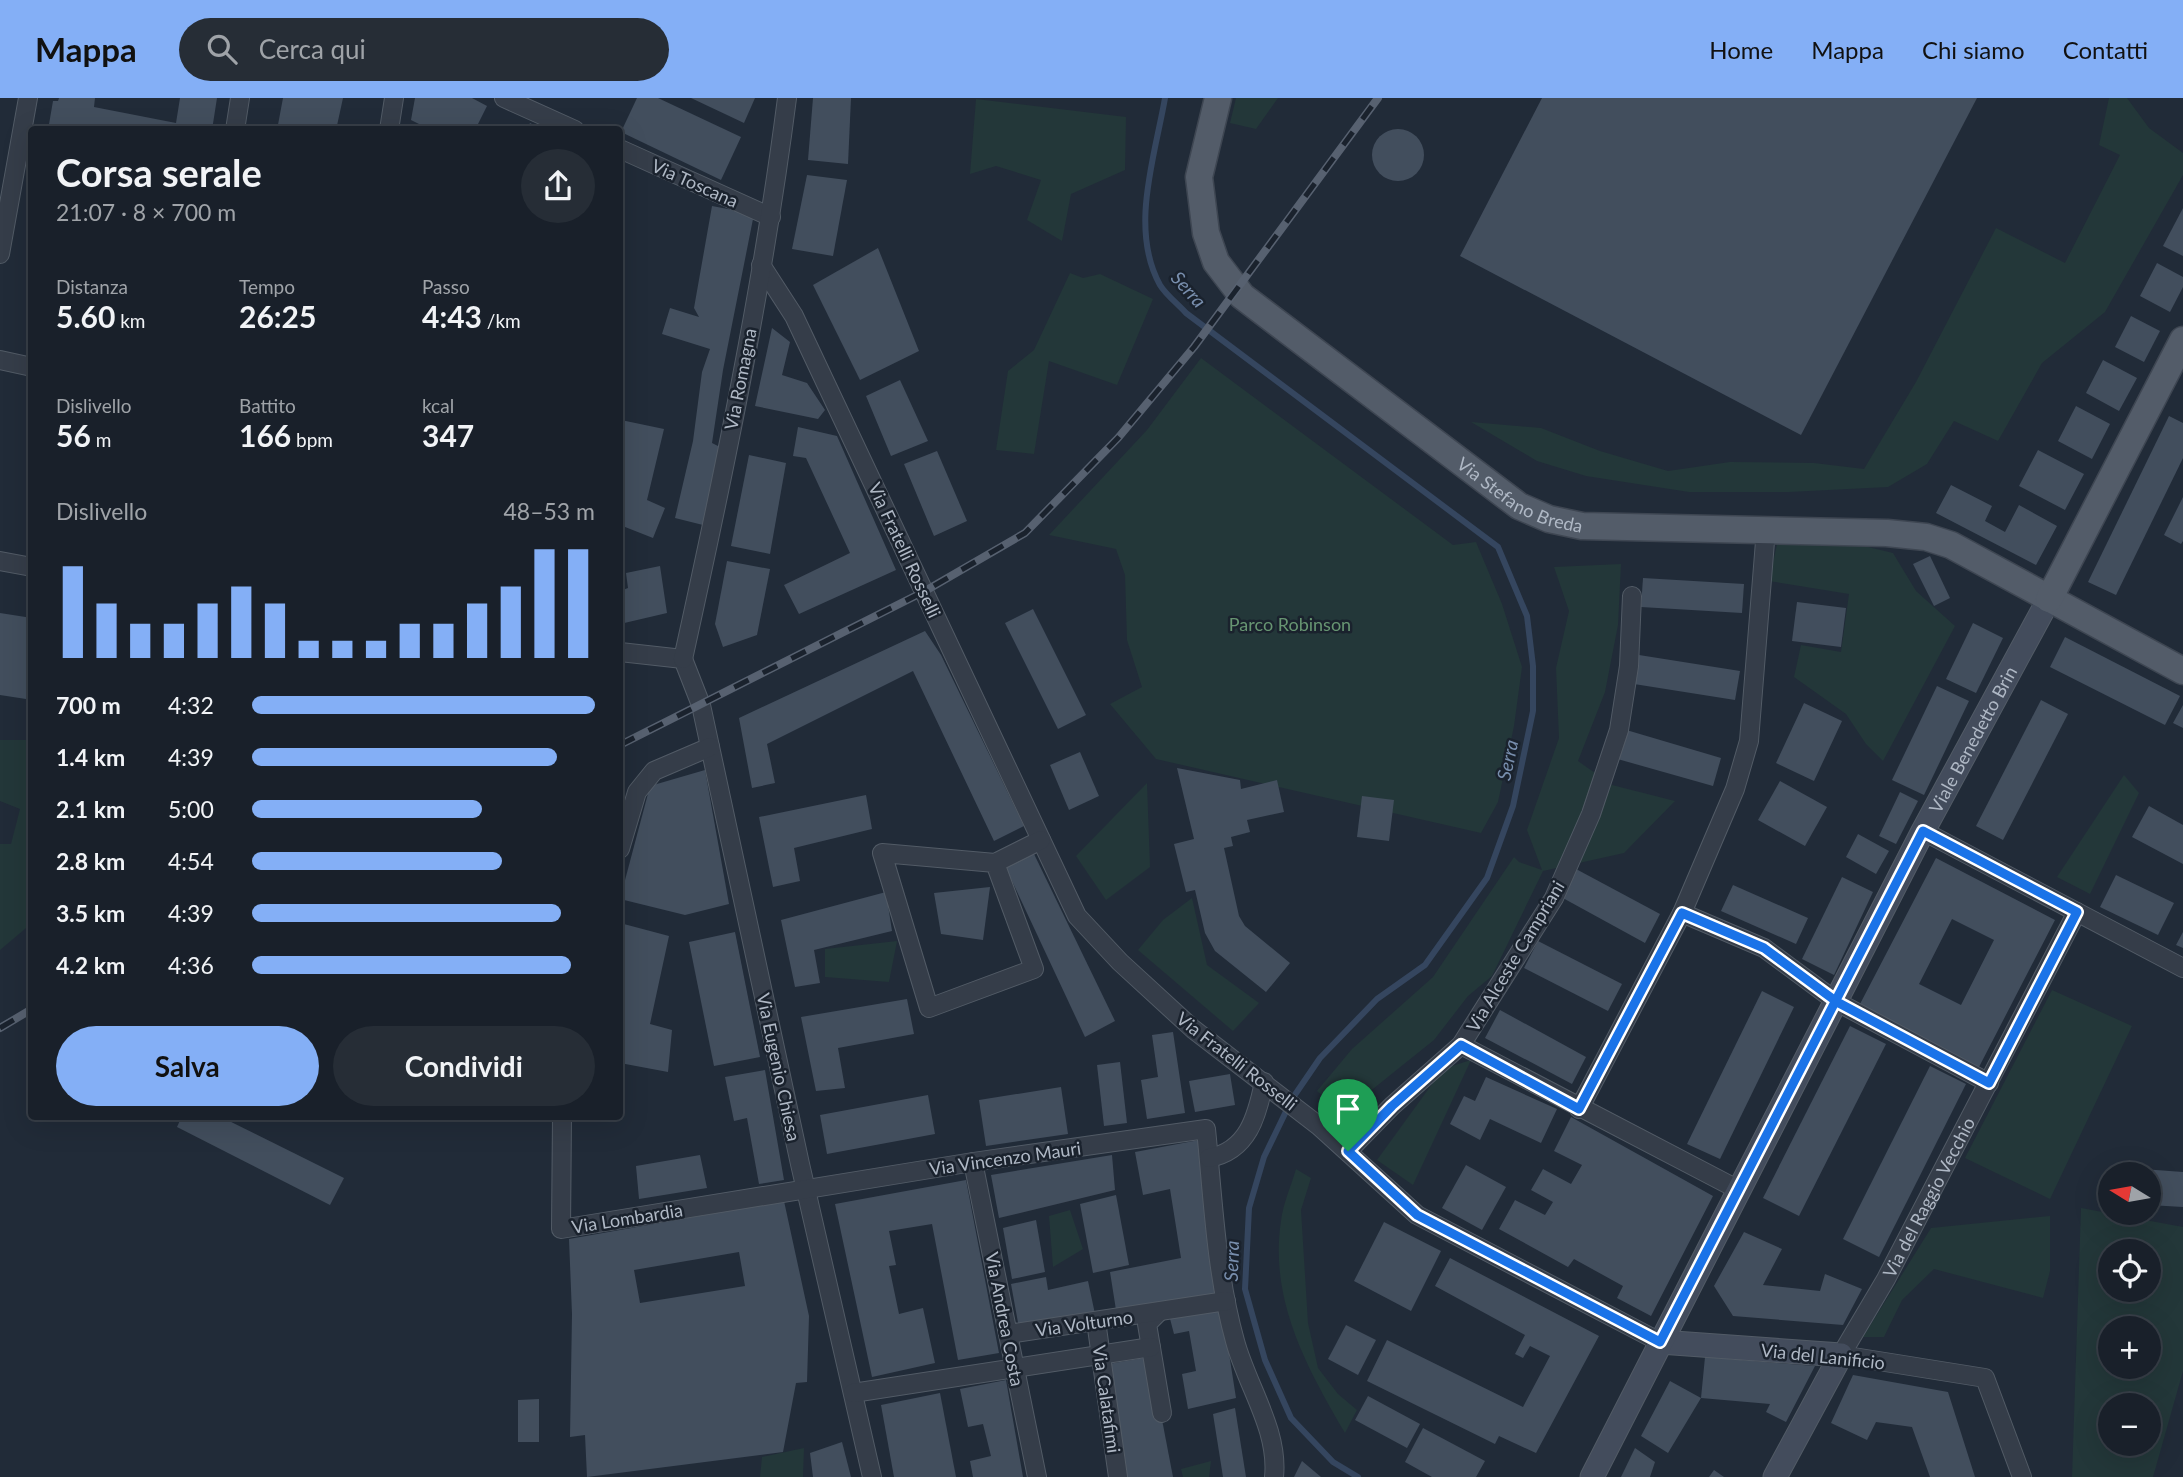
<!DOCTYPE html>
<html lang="it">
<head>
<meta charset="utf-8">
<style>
  body { margin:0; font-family:Lato,sans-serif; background:#262d36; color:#f1f3f6; height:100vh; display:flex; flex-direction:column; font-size:26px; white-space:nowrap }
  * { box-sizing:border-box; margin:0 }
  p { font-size:23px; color:#9fa3a8 }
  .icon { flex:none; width:38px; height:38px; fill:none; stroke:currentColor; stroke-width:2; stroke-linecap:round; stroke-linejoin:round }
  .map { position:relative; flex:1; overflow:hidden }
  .side { position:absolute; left:28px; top:28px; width:595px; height:994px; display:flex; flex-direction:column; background:#19202a; border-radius:7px; box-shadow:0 7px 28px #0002,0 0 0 2px #373e47 }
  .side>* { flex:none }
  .needle { width:46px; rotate:281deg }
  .controls { position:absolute; left:2098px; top:1064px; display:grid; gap:14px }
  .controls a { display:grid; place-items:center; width:63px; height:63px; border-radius:50%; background:#19202a; box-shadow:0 7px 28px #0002,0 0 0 2px #373e47; font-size:35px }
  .pin { position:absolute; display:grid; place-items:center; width:60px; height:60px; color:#fff; margin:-72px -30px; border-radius:50% 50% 50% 0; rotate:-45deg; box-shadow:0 0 7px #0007 }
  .pin .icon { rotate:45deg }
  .round { display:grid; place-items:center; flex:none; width:74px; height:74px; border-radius:37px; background:#262d36 }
  .headline { display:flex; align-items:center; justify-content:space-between; height:119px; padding:0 28px }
  h1 { font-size:38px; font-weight:700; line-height:52px }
  .metrics { display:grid; grid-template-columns:repeat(3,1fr); gap:10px; height:119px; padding:7px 28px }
  .metrics div { display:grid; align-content:center }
  .metrics b { font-size:30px; font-weight:700 }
  .metrics small { font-size:19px; font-weight:400 }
  .metrics p { font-size:19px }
  .chart { height:196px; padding:14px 28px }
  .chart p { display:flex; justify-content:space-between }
  .chart svg { width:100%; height:126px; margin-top:7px; stroke:#84aff6; stroke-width:6 }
  .action { display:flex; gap:14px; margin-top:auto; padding:14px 28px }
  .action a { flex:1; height:80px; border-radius:42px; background:#84aff6; color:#111; font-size:28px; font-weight:700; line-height:80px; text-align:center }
  .action a+a { background:#262d36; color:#f1f3f6 }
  ul { padding:0 28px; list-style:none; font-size:23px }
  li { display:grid; grid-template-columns:112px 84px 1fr; align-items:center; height:52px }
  li i { height:18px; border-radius:9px; background:#84aff6 }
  header { display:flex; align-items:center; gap:42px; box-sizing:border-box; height:98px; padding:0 35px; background:#84aff6; color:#111 }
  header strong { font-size:33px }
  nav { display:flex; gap:38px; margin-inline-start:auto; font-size:24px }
  .search { width:490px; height:63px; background:#262d36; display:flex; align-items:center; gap:18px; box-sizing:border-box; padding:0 24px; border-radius:38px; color:#9fa3a8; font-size:26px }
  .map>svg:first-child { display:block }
</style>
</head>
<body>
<header>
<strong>Mappa</strong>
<div class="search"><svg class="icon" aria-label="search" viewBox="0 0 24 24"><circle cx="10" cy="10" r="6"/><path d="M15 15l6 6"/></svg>Cerca qui</div>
<nav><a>Home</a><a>Mappa</a><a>Chi siamo</a><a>Contatti</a></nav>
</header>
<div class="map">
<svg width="2183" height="1379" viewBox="0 0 2183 1379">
  <rect width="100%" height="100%" fill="#212b38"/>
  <g fill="#233739" fill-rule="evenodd">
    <path d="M1236,0H1278L1256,31L1230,25Z"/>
    <path d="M2109,0H2127L2149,30L2183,55V77L2105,214L2042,265L1998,343L1954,323L1927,366L1888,389L1789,394H1689L1586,378L1537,363L1471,324L1541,330L1600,353L1668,373L1730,364L1814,365L1864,371L1916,284L1996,130L2065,165L2120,57L2099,47Z"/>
    <path d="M976,1L1126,19L1125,72L1071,96L1062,143L1027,122L1041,82L996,68L970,76Z"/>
    <path d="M1070,175L1083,180L1100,176L1153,201L1117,287L1049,263L1034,356L996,352L1008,273L1034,252Z"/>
    <path d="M1201,260L1453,447L1476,444L1502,506L1522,569L1514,628L1498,704L1481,735L1156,661L1110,606L1142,589L1127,542L1125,477L1116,451L1049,437L1147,332Z"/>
    <path d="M1781,428L1893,455L1916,493L1955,528L1883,663L1866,646L1846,616L1794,579L1801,547L1841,554L1849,496L1769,483Z"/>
    <path d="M1621,466L1618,527L1605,594L1578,663L1612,687L1675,703L1624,755L1543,773L1492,878L1468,898L1434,942L1343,1015L1317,993L1352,951L1433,879L1514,759L1519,764L1542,772L1527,732L1559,640L1556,570L1569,513L1554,469Z"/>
    <path d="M0,642H31L32,825L0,852V746H11L20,711L0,703Z"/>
    <path d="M2124,677L2139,695L2090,796L2057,779Z"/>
    <path d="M1147,685L1150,769L1106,802L1076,758Z"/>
    <path d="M1192,800L1207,867L1259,905L1233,933L1138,852L1163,822Z"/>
    <path d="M897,843L889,884L825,879V851Z"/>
    <path d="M2052,892L2132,928L2050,1101L1965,1060Z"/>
    <path d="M1471,962L1413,1087L1377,1062L1443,971Z"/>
    <path d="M1296,1071L1311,1080L1301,1112L1308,1225L1318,1270L1338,1296L1357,1312L1345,1335C1307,1270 1269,1202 1281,1123C1283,1106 1291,1088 1296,1071Z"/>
    <path d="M2081,1110L2183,1129V1273L2153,1379H2072ZM2110,1153H2149V1192H2110ZM2110,1230H2149V1269H2110ZM2110,1307H2149V1346H2110Z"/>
    <path d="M1070,1112L1083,1151L1053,1169L1049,1118Z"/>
    <path d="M2050,1118V1173L2043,1200L1934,1171L1902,1202L1884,1239H1863L1931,1130Z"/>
    <path d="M804,1350L803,1379H760L762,1359Z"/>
    <path d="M1211,1363L1209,1379H1183L1181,1371Z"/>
  </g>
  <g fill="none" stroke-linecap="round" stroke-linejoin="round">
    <path stroke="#35465f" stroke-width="6" d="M1165,0C1155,58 1129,131 1160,187C1166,197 1178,206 1186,215L1498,449L1527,518L1533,568V613L1513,708L1487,780L1425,867L1377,901L1320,960L1292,1001L1264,1059L1249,1110L1245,1191L1265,1262L1291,1320L1333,1364L1358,1379"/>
  </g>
  <g fill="#424e5d" fill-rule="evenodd">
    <path d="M59,0H95L94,9L176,25L180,0H217L212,32H48L53,3H58Z"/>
    <path d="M283,0H343L336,32H277Z"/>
    <path d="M415,0H472L487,8L475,32H431L411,22Z"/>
    <path d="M637,0H658L741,39L721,82L621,34Z"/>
    <path d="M691,0H755L744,25Z"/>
    <path d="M813,0H851L848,66L808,62Z"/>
    <path d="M1542,0H1977L1801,337L1460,158Z"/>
    <path d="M530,25L543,32H526Z"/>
    <circle cx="1398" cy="57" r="26"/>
    <path d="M807,77L847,82L833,158L792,151Z"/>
    <path d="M712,108L754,116L723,272L712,345L724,351L707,428L675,420L693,343L702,274L710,251L662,236L670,210L699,219L694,210Z"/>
    <path d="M2183,110V158L2163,148Z"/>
    <path d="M878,150L919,253L860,282L813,187Z"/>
    <path d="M2157,165L2183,179V189L2170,214L2140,198Z"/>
    <path d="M2131,218L2160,233L2144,264L2115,249Z"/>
    <path d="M772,230L790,244L782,277L807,285L825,312L818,321L755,308Z"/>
    <path d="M2103,262L2137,280L2119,313L2086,295Z"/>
    <path d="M900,282L928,343L891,358L866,298Z"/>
    <path d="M2076,308L2110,326L2092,361L2058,343Z"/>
    <path d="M2169,318L2183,325V360L2116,497L2088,484Z"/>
    <path d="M621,322L664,331L647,402L665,410L653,440L620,427Z"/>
    <path d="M798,329L837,338L896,472L799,516L784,487L850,455L806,360L793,358Z"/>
    <path d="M2038,352L2084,376L2065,412L2019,388Z"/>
    <path d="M937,353L967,423L934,438L904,366Z"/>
    <path d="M749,357L786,365L770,456L731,448Z"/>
    <path d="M1951,387L1992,408L1985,423L2005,434L2019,407L2057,428L2036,467L1936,415Z"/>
    <path d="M2183,399V443L2181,446L2164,437Z"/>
    <path d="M1930,458L1950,500L1934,508L1913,466Z"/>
    <path d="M727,463L770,471L757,537L723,549L715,526Z"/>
    <path d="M660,468L667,515L620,526V493L628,490L626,475Z"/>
    <path d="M1643,480L1744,486L1742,515L1641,509Z"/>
    <path d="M1797,504L1846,510L1841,549L1792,543Z"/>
    <path d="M1033,511L1086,617L1058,631L1005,525Z"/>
    <path d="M0,515L32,520V570L26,601L0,597Z"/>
    <path d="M1973,525L2003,540L1976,595L1946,581Z"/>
    <path d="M925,533L941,557L1024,728L994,743L913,573L767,646L775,685L752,690L739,620Z"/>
    <path d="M2065,539L2180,598L2165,627L2050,569Z"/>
    <path d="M1639,557L1740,573L1735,602L1634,586Z"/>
    <path d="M1937,588L1969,603L1924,697L1892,682Z"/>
    <path d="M2041,602L2068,616L2003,742L1976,728Z"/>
    <path d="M1804,605L1842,623L1814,683L1776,665Z"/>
    <path d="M2183,607V630L2173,625Z"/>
    <path d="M1623,631L1721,660L1713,688L1614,660Z"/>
    <path d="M1080,654L1099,698L1069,712L1050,667Z"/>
    <path d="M1177,670L1240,682L1241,691L1277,682L1284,714L1247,722L1250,734L1231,739L1233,748L1224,750L1239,818L1245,828L1290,865L1266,894L1215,853L1205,835L1195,792L1186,794L1174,746L1194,741Z"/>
    <path d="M705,672L729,806L685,817L620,801L650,688Z"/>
    <path d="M1780,683L1827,709L1805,748L1758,722Z"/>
    <path d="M1900,694L1918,703L1896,746L1879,738Z"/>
    <path d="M866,697L872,731L794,750L800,783L773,789L759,719Z"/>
    <path d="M1362,698L1394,702L1389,743L1357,739Z"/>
    <path d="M2149,708L2183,727V766L2132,739Z"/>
    <path d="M1858,736L1889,753L1876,776L1846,759Z"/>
    <path d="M1034,756L1115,923L1085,939L1006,770Z"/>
    <path d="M1936,760L2055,822L1979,969L1860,906ZM1952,821L1994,842L1961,907L1919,886Z"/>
    <path d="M1576,771L1660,816L1645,845L1561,799Z"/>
    <path d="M2116,777L2174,805L2158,837L2100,809Z"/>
    <path d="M1842,779L1873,794L1834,877L1802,861Z"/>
    <path d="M1733,787L1808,820L1796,846L1721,813Z"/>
    <path d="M990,789L983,842L941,836L934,795Z"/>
    <path d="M886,794L892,833L814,852L820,885L795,889L781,822Z"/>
    <path d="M620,825L669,838L650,926L672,932L668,974L620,965Z"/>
    <path d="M735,834L760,959L714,968L689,844Z"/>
    <path d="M2183,834V850L2176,847Z"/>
    <path d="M1538,843L1622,886L1608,913L1524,870Z"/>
    <path d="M1762,893L1794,909L1720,1061L1687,1046Z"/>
    <path d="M907,901L914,936L838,950L845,990L816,993L801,919Z"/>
    <path d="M1500,912L1586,959L1572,986L1485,940Z"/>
    <path d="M1850,928L1886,946L1799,1118L1763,1100Z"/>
    <path d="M1173,934L1185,1015L1147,1021L1141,982L1158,979L1152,937Z"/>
    <path d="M1120,964L1127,1025L1104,1028L1097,967Z"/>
    <path d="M1930,968L1966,986L1879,1159L1843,1141Z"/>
    <path d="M765,972L784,1082L759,1086L747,1020L734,1023L725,979Z"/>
    <path d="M1230,976L1235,1007L1195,1014L1189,983Z"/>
    <path d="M1486,979L1557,1011L1541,1045L1490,1021L1480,1042L1450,1026L1464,998L1475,1003Z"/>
    <path d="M1061,989L1068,1036L986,1048L979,1002Z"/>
    <path d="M928,997L935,1036L827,1056L820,1017Z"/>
    <path d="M182,1018H219L344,1080L330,1107L177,1029Z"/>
    <path d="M318,1018H351V1023Z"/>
    <path d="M1571,1019L1713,1098L1651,1218L1617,1200L1623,1188L1574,1161L1568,1169L1499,1131L1515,1102L1545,1117L1553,1104L1531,1092L1543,1071L1571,1086L1582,1067L1554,1053Z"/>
    <path d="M1199,1042L1219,1195L1116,1212L1110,1174L1181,1160L1170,1091L1143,1097L1135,1054Z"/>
    <path d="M700,1057L707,1090L639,1101L636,1068Z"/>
    <path d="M1112,1057L1115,1092L999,1120L991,1077Z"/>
    <path d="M1466,1067L1506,1089L1482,1132L1442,1110Z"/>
    <path d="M2129,1070L2183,1074V1109L2149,1107V1076H2128Z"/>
    <path d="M966,1082L999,1255L958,1262L932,1126L889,1133L896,1167L889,1168L899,1216L923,1210L935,1265L872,1279L835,1106Z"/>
    <path d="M1116,1097L1129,1167L1093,1175L1080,1106Z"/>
    <path d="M784,1103L809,1218L807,1284L796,1285L783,1354L587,1379L585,1337L570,1339L572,1216L569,1141ZM739,1154L745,1188L640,1205L634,1172Z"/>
    <path d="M1036,1122L1045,1174L1012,1181L1003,1130Z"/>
    <path d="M1384,1124L1441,1153L1411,1213L1354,1183Z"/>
    <path d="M1744,1134L1782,1151L1763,1187L1820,1193L1825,1176L1862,1191L1843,1227L1733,1218L1714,1188Z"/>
    <path d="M1450,1160L1599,1238L1536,1355L1499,1338L1495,1346L1367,1283L1387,1242L1523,1309L1550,1258L1530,1248L1523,1260L1515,1256L1525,1237L1435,1188Z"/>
    <path d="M1046,1179L1048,1192L1088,1183L1095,1216L1019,1230L1011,1186Z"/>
    <path d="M1221,1204L1236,1300L1188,1311L1182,1276L1196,1273L1189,1233L1174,1236L1168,1213Z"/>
    <path d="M1346,1227L1376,1242L1358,1277L1328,1261Z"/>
    <path d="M1150,1259L1173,1379H1126L1108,1266Z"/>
    <path d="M1705,1259L1815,1268L1786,1324L1766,1314L1770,1306L1701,1300L1668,1355L1641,1338L1670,1283L1701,1300Z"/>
    <path d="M1853,1277L1948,1294L1975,1379H1930L1912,1329L1876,1324L1867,1342L1831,1325Z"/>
    <path d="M1006,1282L1023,1379H973L970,1363L991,1358L983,1326L968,1329L960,1291Z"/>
    <path d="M940,1295L956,1379H894L881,1307Z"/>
    <path d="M1368,1298L1420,1326L1407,1350L1355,1322Z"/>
    <path d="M539,1301V1344H518V1302Z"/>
    <path d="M1235,1310L1246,1379H1223L1213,1316Z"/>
    <path d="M1423,1330L1485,1363L1476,1379H1432L1405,1364Z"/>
    <path d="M842,1344L851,1379H813L810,1355Z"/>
    <path d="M1635,1350L1655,1364L1650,1379H1621Z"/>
    <path d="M1302,1363L1321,1379H1294Z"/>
    <path d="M1714,1372L1724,1379H1709Z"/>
  </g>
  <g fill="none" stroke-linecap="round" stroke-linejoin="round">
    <g stroke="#525b66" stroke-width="20">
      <g id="street">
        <path d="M504,0L575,32"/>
        <path d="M235,32L240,0"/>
        <path d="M389,32L394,0"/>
        <path d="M620,51L771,119"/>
        <path d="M0,156L28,0"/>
        <path d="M761,167L794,218L1077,818L1120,864L1193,931L1319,1028L1417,1117L1660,1244"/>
        <path d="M0,262L32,269"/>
        <path d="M0,463L32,469"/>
        <path d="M620,554L683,561"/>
        <path d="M683,561L701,607L800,1066L872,1379"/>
        <path d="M683,561C724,375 763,188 787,0"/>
        <path d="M1923,733L2183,870"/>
        <path d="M620,751L637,694L654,673L710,649"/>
        <path d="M995,765L1034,871L929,910L882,755L995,765L1041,742"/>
        <path d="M1682,815L1764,850L1837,904L1989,985"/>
        <path d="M1461,947L1737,1091"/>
        <path d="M1579,1011L1682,815L1735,691L1749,643L1766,431"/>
        <path d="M562,1018L561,1131L973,1064L1206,1031C1213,1101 1216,1175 1235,1243C1247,1288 1279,1332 1274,1379"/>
        <path d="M1348,1053L1392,1008L1461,947L1554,800L1591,716L1619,632L1629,568L1632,498"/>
        <path d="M1209,1060C1248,1053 1257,1018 1264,984"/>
        <path d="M973,1064L1037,1379"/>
        <path d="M1159,1214L1147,1226L1162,1315"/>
        <path d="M1096,1223L1118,1379"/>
        <path d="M1008,1236L1226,1203"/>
        <path d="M853,1295L1151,1249"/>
        <path id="s1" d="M2022,1379L1985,1280L1841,1257L1886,1181L2077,814"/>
      </g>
    </g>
    <g stroke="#525b66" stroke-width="25">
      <g id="secondary">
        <path d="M1660,1244L1841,1257L1775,1379"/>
        <path id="s2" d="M1592,1379L1923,733L2049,501"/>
      </g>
    </g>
    <g stroke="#3e4652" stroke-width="29">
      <g id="primary">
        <path id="s3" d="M1218,0L1199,79L1206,135L1216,164L1242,198L1519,408L1549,421L1582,428L1887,435L1926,439L1951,447L2183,573"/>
        <path d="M2049,501L2183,242"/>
      </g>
    </g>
    <use href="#street" stroke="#353d49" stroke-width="18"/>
    <use href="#secondary" stroke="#434c5c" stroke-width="23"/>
    <use href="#primary" stroke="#535c69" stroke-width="26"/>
    <g stroke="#576170" stroke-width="8">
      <g id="rail">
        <path d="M620,647L925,493L1025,435L1118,340L1194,249L1378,0"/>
        <path d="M0,930L32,911"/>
      </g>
    </g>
    <use href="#rail" stroke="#1a222d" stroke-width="5" stroke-dasharray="16" stroke-linecap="butt"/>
  </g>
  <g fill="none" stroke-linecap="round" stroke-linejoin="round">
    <g stroke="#fff" stroke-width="14">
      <path id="route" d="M1348,1053L1417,1117L1660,1244L1923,733L2077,814L1989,985L1837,904L1764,850L1682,815L1579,1011L1461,947L1392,1008L1348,1053"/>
    </g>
    <use href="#route" stroke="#1a73e8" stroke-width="9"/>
  </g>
  <g text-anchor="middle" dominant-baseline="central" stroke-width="5" stroke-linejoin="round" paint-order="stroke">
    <g font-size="18" fill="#afb8c5" stroke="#1a222d">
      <text transform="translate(695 85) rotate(24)">Via Toscana</text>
      <text transform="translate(740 281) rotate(-79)">Via Romagna</text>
      <text stroke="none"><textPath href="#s3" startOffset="555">Via Stefano Breda</textPath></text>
      <text transform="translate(905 452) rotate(65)">Via Fratelli Rosselli</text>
      <text stroke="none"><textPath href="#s2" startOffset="830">Viale Benedetto Brin</textPath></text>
      <text transform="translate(1515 858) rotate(-59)">Via Alceste Campriani</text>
      <text transform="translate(1237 963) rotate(38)">Via Fratelli Rosselli</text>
      <text transform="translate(779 969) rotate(78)">Via Eugenio Chiesa</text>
      <text transform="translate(1005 1060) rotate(-8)">Via Vincenzo Mauri</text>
      <text stroke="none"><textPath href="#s1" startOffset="432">Via del Raggio Vecchio</textPath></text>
      <text transform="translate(627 1120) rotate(-9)">Via Lombardia</text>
      <text transform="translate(1005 1221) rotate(79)">Via Andrea Costa</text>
      <text transform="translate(1084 1225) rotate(-8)">Via Volturno</text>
      <text transform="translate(1823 1258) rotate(6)">Via del Lanificio</text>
      <text transform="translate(1107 1301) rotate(82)">Via Calatafimi</text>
    </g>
    <g font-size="18" fill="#679572" stroke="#1a222d">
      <text x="1290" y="526">Parco Robinson</text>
    </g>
    <g font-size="19" font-style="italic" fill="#788ead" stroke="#1a222d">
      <text transform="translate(1189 191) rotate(48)">Serra</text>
      <text transform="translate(1507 662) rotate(-78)">Serra</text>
      <text transform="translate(1231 1163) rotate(-88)">Serra</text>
    </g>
  </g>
</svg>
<div class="controls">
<a><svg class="needle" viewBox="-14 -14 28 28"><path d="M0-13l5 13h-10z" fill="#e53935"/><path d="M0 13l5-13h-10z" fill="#9fa3a8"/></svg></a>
<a><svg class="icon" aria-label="locate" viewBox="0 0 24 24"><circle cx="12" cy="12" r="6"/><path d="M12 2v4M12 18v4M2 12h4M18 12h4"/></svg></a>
<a>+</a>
<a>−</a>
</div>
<div class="pin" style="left:1348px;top:1053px;background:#1e9e55"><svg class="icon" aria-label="arrive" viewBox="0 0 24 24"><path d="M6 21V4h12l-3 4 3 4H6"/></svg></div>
<section class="side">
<div class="headline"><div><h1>Corsa serale</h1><p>21:07 · 8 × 700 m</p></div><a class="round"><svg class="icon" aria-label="share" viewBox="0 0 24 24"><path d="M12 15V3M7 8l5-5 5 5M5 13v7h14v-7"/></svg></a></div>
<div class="metrics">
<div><p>Distanza</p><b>5.60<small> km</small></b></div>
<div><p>Tempo</p><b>26:25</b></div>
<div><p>Passo</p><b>4:43<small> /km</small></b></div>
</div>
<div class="metrics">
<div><p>Dislivello</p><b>56<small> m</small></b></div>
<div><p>Battito</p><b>166<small> bpm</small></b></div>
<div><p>kcal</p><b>347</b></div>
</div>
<div class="chart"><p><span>Dislivello</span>48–53 m</p>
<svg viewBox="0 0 160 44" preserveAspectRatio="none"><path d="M5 44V12M15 44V25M25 44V32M35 44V32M45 44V25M55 44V19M65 44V25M75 44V38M85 44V38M95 44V38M105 44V32M115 44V32M125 44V25M135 44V19M145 44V6M155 44V6"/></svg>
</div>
<ul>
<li><b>700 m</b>4:32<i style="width:100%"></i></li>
<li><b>1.4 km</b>4:39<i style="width:89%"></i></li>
<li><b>2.1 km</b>5:00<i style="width:67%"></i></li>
<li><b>2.8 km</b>4:54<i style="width:73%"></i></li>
<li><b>3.5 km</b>4:39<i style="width:90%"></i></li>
<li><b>4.2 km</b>4:36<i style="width:93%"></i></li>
</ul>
<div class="action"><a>Salva</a><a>Condividi</a></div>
</section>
</div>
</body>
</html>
